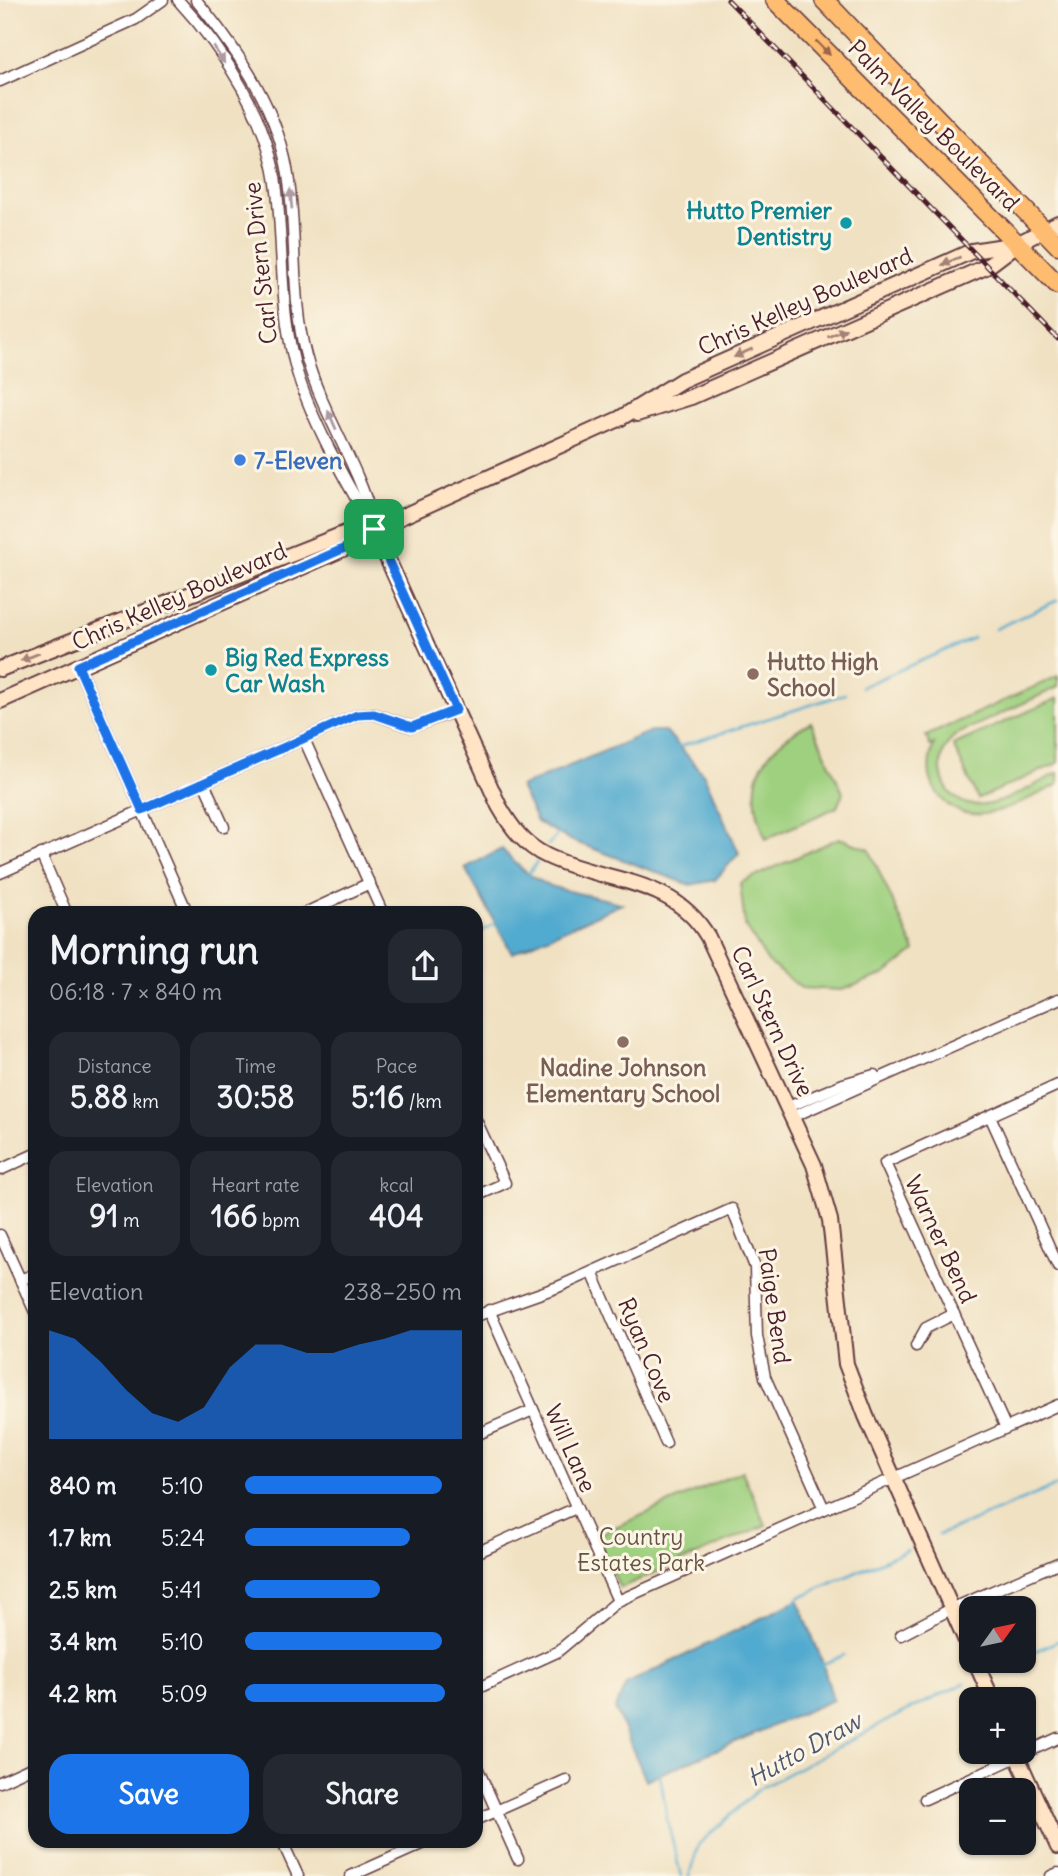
<!DOCTYPE html>
<html lang="en">
<head>
<meta charset="utf-8">
<style>
  body { margin:0; font-family:Delius,sans-serif; background:#242831; color:#f1f3f6; height:100vh; display:flex; flex-direction:column; font-size:26px; white-space:nowrap }
  * { box-sizing:border-box; margin:0 }
  p { font-size:23px; color:#9ea1a6 }
  .icon { flex:none; width:38px; height:38px; fill:none; stroke:currentColor; stroke-width:2; stroke-linecap:round; stroke-linejoin:round }
  .map { position:relative; flex:1; overflow:hidden }
  .drawer { position:absolute; left:28px; top:906px; width:455px; height:942px; display:flex; flex-direction:column; background:#171b24; border-radius:21px; box-shadow:0 2px 5px #0004 }
  .drawer>* { flex:none }
  .needle { width:46px; rotate:57deg }
  .fabs { position:absolute; left:959px; top:1596px; display:grid; gap:14px }
  .fabs a { display:grid; place-items:center; width:77px; height:77px; border-radius:14px; background:#171b24; box-shadow:0 2px 5px #0004; font-size:35px }
  .pin { position:absolute; display:grid; place-items:center; width:60px; height:60px; color:#fff; margin:-30px; border-radius:14px; box-shadow:0 4px 10px #0006 }
  .round { display:grid; place-items:center; flex:none; width:74px; height:74px; border-radius:21px; background:#242831 }
  .headline { display:flex; align-items:center; justify-content:space-between; height:119px; padding:0 21px }
  h1 { font-size:38px; font-weight:700; line-height:52px }
  .figures { display:grid; grid-template-columns:repeat(3,1fr); gap:10px; height:119px; padding:7px 21px }
  .figures div { display:grid; align-content:center; border-radius:18px; background:#242831; text-align:center }
  .figures b { font-size:30px; font-weight:700 }
  .figures small { font-size:19px; font-weight:400 }
  .figures p { font-size:19px }
  .chart { height:196px; padding:14px 21px }
  .chart p { display:flex; justify-content:space-between }
  .chart svg { width:100%; height:126px; margin-top:7px; fill:#1a73e8; opacity:.7 }
  .action { display:flex; gap:14px; margin-top:auto; padding:14px 21px }
  .action a { flex:1; height:80px; border-radius:21px; background:#1a73e8; color:#fff; font-size:28px; font-weight:700; line-height:80px; text-align:center }
  .action a+a { background:#242831; color:#f1f3f6 }
  ul { padding:0 21px; list-style:none; font-size:23px }
  li { display:grid; grid-template-columns:112px 84px 1fr; align-items:center; height:52px }
  li i { height:18px; border-radius:9px; background:#1a73e8 }
  .map>svg:first-child { display:block }
</style>
</head>
<body>
<div class="map">
<svg width="1058" height="1876" viewBox="0 0 1058 1876">
  <rect width="100%" height="100%" fill="#fcf5e5"/>
  <filter id="ink" filterUnits="userSpaceOnUse"><feTurbulence type="fractalNoise" baseFrequency=".0143" numOctaves="2"/><feDisplacementMap in="SourceGraphic" scale="14" xChannelSelector="R" yChannelSelector="G"/><feConvolveMatrix kernelMatrix="1 2 1 2 8 2 1 2 1" color-interpolation-filters="sRGB"/></filter>
  <filter id="wash" filterUnits="userSpaceOnUse"><feTurbulence type="fractalNoise" baseFrequency=".00686" numOctaves="4" result="noise"/><feDisplacementMap in="SourceGraphic" scale="28" xChannelSelector="R" yChannelSelector="G"/><feGaussianBlur stdDeviation="1.57" result="paint"/><feColorMatrix in="noise" values="0 0 0 0 0 0 0 0 0 0 0 0 0 0 0 0 0 1.4 0 .05"/><feComposite in="paint" operator="in"/></filter>
  <g filter="url(#wash)">
    <rect width="100%" height="100%" fill="#f0e1c2"/>
    <g fill="#9fd07f" stroke="#747855" stroke-width="2">
      <path d="M1058,676V687L957,734C927,757 941,809 983,805C1007,803 1036,783 1058,773V785C1021,801 966,839 936,791C927,777 928,760 934,744L930,746L926,736Z"/>
      <path d="M1058,698V763L978,799L953,745Z"/>
      <path d="M811,722L843,793L837,807L766,839C742,783 759,750 811,722Z"/>
      <path d="M839,838L869,849L915,951L885,974L842,990L801,988L768,962L745,925L740,883Z"/>
      <path d="M742,1471L766,1525L620,1588L595,1536Z"/>
    </g>
    <g fill="#51aacf" stroke="#4e647d" stroke-width="2">
      <path d="M651,731H666L704,775L739,853L715,880L690,885L570,840L537,822L520,787Z"/>
      <path d="M502,849C543,897 567,887 622,904L512,953L465,868Z"/>
      <path d="M798,1600L822,1661L833,1700L646,1780L615,1709L626,1684Z"/>
    </g>
    <g fill="none" stroke-linecap="round" stroke-linejoin="round">
      <g stroke="#51aacf" stroke-width="2.5">
        <path d="M995,629L1058,600"/>
        <path d="M861,687L973,638"/>
        <path d="M678,747L845,694"/>
        <path d="M548,845L559,833"/>
        <path d="M527,876L537,862"/>
        <path d="M476,934L497,923"/>
        <path d="M939,1535L1058,1485"/>
        <path d="M793,1603L800,1597L907,1550"/>
        <path d="M1024,1656L1058,1641"/>
        <path d="M821,1665L844,1655"/>
        <path d="M995,1669L1014,1661"/>
        <path d="M660,1774L667,1819L681,1876"/>
        <path d="M689,1876L699,1844L759,1789L894,1717L965,1683"/>
      </g>
    </g>
  </g>
  <g filter="url(#ink)">
    <g fill="none" stroke-linecap="round" stroke-linejoin="round">
      <g stroke="#633c42" stroke-width="13">
        <g id="street">
          <path d="M178,0C225,51 270,121 277,191C283,247 280,306 294,361C306,411 347,485 374,529"/>
          <path d="M196,0C239,52 281,113 289,182C297,239 291,300 306,356C322,413 357,462 372,518"/>
          <path d="M0,81L136,19L163,0"/>
          <path d="M78,666L188,914"/>
          <path d="M304,739L383,914"/>
          <path d="M204,783L224,827"/>
          <path d="M41,854L67,914"/>
          <path d="M0,873L357,715L374,714L412,727L456,711"/>
          <path d="M303,914L370,883"/>
          <path d="M788,1107L843,1084L874,1075"/>
          <path d="M990,1116L1058,1266"/>
          <path d="M792,1117L1058,999"/>
          <path d="M476,1120L505,1183L476,1196"/>
          <path d="M0,1170L35,1154"/>
          <path d="M0,1235L35,1312"/>
          <path d="M592,1272L666,1443"/>
          <path d="M20,1280L35,1274"/>
          <path d="M489,1310L618,1601"/>
          <path d="M476,1316L558,1287L732,1209L755,1267L757,1336L765,1377L824,1509"/>
          <path d="M916,1346L926,1328L954,1314"/>
          <path d="M1006,1428L885,1163L1058,1085"/>
          <path d="M476,1435L533,1410"/>
          <path d="M476,1553L576,1508"/>
          <path d="M901,1635L951,1609L1058,1563"/>
          <path d="M476,1689L557,1652L618,1601L1058,1405"/>
          <path d="M476,1765L518,1859"/>
          <path d="M0,1782L35,1766"/>
          <path d="M925,1799L1058,1738"/>
          <path d="M476,1820L566,1780"/>
          <path d="M282,1841L298,1876"/>
          <path d="M351,1876L429,1841"/>
          <path d="M1051,1876L1058,1873"/>
        </g>
      </g>
      <g stroke="#633c42" stroke-width="18">
        <g id="secondary">
          <path d="M637,414L691,397L988,266L1017,244L1058,223"/>
          <path d="M374,529L499,806C511,827 524,845 547,856C603,883 673,876 708,937L814,1165L830,1220L846,1364L866,1416L971,1652"/>
          <path d="M0,669L346,533L373,529"/>
          <path d="M0,701L354,544L374,529L619,419L682,380L972,251L1017,244"/>
          <path d="M975,1661L992,1699"/>
          <path d="M1015,1752L1058,1847"/>
        </g>
      </g>
      <g stroke="#633c42" stroke-width="21">
        <g id="highway">
          <path d="M775,0L1058,285"/>
          <path d="M824,0L1058,245"/>
        </g>
      </g>
      <use href="#street" stroke="#fff" stroke-width="10"/>
      <use href="#secondary" stroke="#ffe4c6" stroke-width="14"/>
      <use href="#highway" stroke="#febc70" stroke-width="18"/>
      <g stroke="#4a1f2b" stroke-width="5">
        <path id="rail" d="M728,0L1058,339"/>
      </g>
      <use href="#rail" stroke="#fcf5e5" stroke-width="2.5" stroke-dasharray="8" stroke-linecap="butt"/>
    </g>
    <defs><path id="oneway-solid" d="M-6-.8H1V-3.2L6.5 0L1 3.2V.8H-6Z" transform="scale(1.75)"/></defs>
    <use fill="#9b664a" href="#oneway-solid" transform="translate(823 48) rotate(45)"/>
    <g fill="#ae9aa0">
      <use href="#oneway-solid" transform="translate(219 55) rotate(57)"/>
      <use href="#oneway-solid" transform="translate(291 199) rotate(-95)"/>
      <use href="#oneway-solid" transform="translate(332 420) rotate(-114)"/>
    </g>
    <g fill="#a48278">
      <use href="#oneway-solid" transform="translate(951 261) rotate(156)"/>
      <use href="#oneway-solid" transform="translate(837 333) rotate(-24)"/>
      <use href="#oneway-solid" transform="translate(743 353) rotate(156)"/>
      <use href="#oneway-solid" transform="translate(30 657) rotate(158)"/>
    </g>
  </g>
  <g fill="none" stroke-linecap="round" stroke-linejoin="round" filter="url(#ink)">
    <g stroke="#fff" stroke-width="14">
      <path id="route" d="M374,529L456,710L412,727L374,714L357,715L142,810L78,666L354,544Z"/>
    </g>
    <use href="#route" stroke="#1a73e8" stroke-width="9"/>
  </g>
  <g fill="#0f9aa8" stroke="#fcf5e5" stroke-width="2.5">
    <circle cx="846" cy="223" r="7"/>
    <circle cx="211" cy="670" r="7"/>
  </g>
  <circle fill="#3f7fe0" stroke="#fcf5e5" stroke-width="2.5" cx="240" cy="460" r="7"/>
  <g fill="#8d6e63" stroke="#fcf5e5" stroke-width="2.5">
    <circle cx="753" cy="674" r="7"/>
    <circle cx="623" cy="1042" r="7"/>
  </g>
  <g text-anchor="middle" dominant-baseline="central" stroke-width="6" stroke-linejoin="round" paint-order="stroke">
    <g font-size="23" fill="#4a1f2b" stroke="#fcf5e5">
      <text transform="translate(934 125) rotate(45)">Palm Valley Boulevard</text>
      <text transform="translate(260 263) rotate(-96)">Carl Stern Drive</text>
      <text transform="translate(805 301) rotate(-24)">Chris Kelley Boulevard</text>
      <text transform="translate(179 596) rotate(-24)">Chris Kelley Boulevard</text>
      <text transform="translate(773 1021) rotate(65)">Carl Stern Drive</text>
      <text transform="translate(941 1239) rotate(65)">Warner Bend</text>
      <text transform="translate(775 1306) rotate(82)">Paige Bend</text>
      <text transform="translate(647 1350) rotate(67)">Ryan Cove</text>
      <text transform="translate(571 1448) rotate(66)">Will Lane</text>
    </g>
    <g font-size="23" font-weight="bold" fill="#0d838f" stroke="#fcf5e5" text-anchor="end">
      <text x="832" y="210">Hutto Premier<tspan x="832" dy="26">Dentistry</tspan></text>
      <text x="225" y="657" text-anchor="start">Big Red Express<tspan x="225" dy="26">Car Wash</tspan></text>
    </g>
    <g font-size="23" font-weight="bold" fill="#366cbe" stroke="#fcf5e5" text-anchor="start">
      <text x="254" y="460">7-Eleven</text>
    </g>
    <g font-size="23" font-weight="bold" fill="#785e54" stroke="#fcf5e5" text-anchor="start">
      <text x="767" y="661">Hutto High<tspan x="767" dy="26">School</tspan></text>
      <text x="623" y="1067" text-anchor="middle">Nadine Johnson<tspan x="623" dy="26">Elementary School</tspan></text>
    </g>
    <g font-size="23" fill="#645444" stroke="#fcf5e5">
      <text x="641" y="1536">Country<tspan x="641" dy="26">Estates Park</tspan></text>
    </g>
    <g font-size="24" font-style="italic" fill="#4d576d" stroke="#fcf5e5">
      <text transform="translate(804 1749) rotate(-29)">Hutto Draw</text>
    </g>
  </g>
</svg>
<div class="fabs">
<a><svg class="needle" viewBox="-14 -14 28 28"><path d="M0-13l5 13h-10z" fill="#e53935"/><path d="M0 13l5-13h-10z" fill="#9ea1a6"/></svg></a>
<a>+</a>
<a>−</a>
</div>
<div class="pin" style="left:374px;top:529px;background:#1e9e55"><svg class="icon" aria-label="arrive" viewBox="0 0 24 24"><path d="M6 21V4h12l-3 4 3 4H6"/></svg></div>
<section class="drawer">
<div class="headline"><div><h1>Morning run</h1><p>06:18 · 7 × 840 m</p></div><a class="round"><svg class="icon" aria-label="share" viewBox="0 0 24 24"><path d="M12 15V3M7 8l5-5 5 5M5 13v7h14v-7"/></svg></a></div>
<div class="figures">
<div><p>Distance</p><b>5.88<small> km</small></b></div>
<div><p>Time</p><b>30:58</b></div>
<div><p>Pace</p><b>5:16<small> /km</small></b></div>
</div>
<div class="figures">
<div><p>Elevation</p><b>91<small> m</small></b></div>
<div><p>Heart rate</p><b>166<small> bpm</small></b></div>
<div><p>kcal</p><b>404</b></div>
</div>
<div class="chart"><p><span>Elevation</span>238–250 m</p>
<svg viewBox="0 0 160 44" preserveAspectRatio="none"><path d="M0 44V6L10 9L20 17L30 27L40 35L50 38L60 33L70 19L80 11L90 11L100 14L110 14L120 11L130 9L140 6L150 6L160 6V44z"/></svg>
</div>
<ul>
<li><b>840 m</b>5:10<i style="width:91%"></i></li>
<li><b>1.7 km</b>5:24<i style="width:76%"></i></li>
<li><b>2.5 km</b>5:41<i style="width:62%"></i></li>
<li><b>3.4 km</b>5:10<i style="width:91%"></i></li>
<li><b>4.2 km</b>5:09<i style="width:92%"></i></li>
</ul>
<div class="action"><a>Save</a><a>Share</a></div>
</section>
</div>
</body>
</html>
